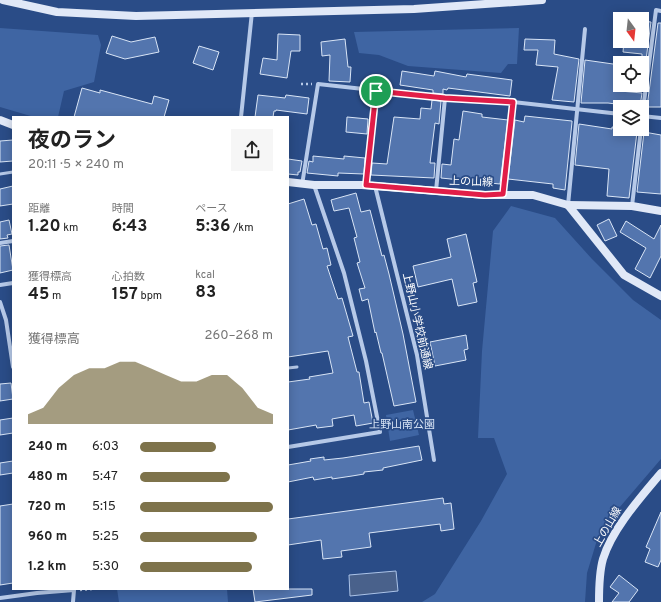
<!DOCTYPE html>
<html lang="ja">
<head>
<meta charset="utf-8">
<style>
  body { margin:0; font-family:Overpass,"Noto Sans JP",sans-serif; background:#f6f6f6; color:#222; height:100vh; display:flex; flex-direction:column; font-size:15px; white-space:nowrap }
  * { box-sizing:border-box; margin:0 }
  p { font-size:13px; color:#767676 }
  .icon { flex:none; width:22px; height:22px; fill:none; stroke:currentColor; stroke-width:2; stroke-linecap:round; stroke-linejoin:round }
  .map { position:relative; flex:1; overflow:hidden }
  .panel { position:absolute; left:12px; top:116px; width:277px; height:474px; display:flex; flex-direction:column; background:#fff; border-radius:0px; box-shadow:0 2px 10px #0003 }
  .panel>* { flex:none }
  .needle { width:26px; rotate:165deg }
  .controls { position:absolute; left:613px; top:12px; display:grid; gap:8px }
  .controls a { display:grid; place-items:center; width:36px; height:36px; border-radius:0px; background:#fff; box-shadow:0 2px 10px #0003; font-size:20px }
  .pin { position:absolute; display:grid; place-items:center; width:34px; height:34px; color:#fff; margin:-17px; border:2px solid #fff; border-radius:50%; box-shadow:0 1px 4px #0007 }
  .round { display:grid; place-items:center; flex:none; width:42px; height:42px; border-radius:0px; background:#f6f6f6 }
  .overview { display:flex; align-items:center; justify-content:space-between; height:68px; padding:0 16px }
  h1 { font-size:22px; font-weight:700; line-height:30px }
  .metrics { display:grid; grid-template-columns:repeat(3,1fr); gap:6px; height:68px; padding:4px 16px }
  .metrics div { display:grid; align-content:center }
  .metrics b { font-size:17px; font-weight:700 }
  .metrics small { font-size:11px; font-weight:400 }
  .metrics p { font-size:11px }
  .chart { height:112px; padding:8px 16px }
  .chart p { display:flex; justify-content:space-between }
  .chart svg { width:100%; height:72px; margin-top:4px; fill:#7e734b; opacity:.7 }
  ul { padding:0 16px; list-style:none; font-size:13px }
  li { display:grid; grid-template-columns:64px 48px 1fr; align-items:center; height:30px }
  li i { height:10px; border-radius:5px; background:#7e734b }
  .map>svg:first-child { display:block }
</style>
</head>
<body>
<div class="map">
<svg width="661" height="602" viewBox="0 0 661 602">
  <rect width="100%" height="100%" fill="#2a4c87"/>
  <g fill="#3f65a3">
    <path d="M0,28L98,35L101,45L94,82L64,91L58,117H34L0,107Z"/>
    <path d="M519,28L517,64H508L501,73L408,66L379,55L359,53L354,32Z"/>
    <path d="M511,206L555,218L592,259L633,300L661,320V459L613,515L597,540L587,573L585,602H422L435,594L481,521L507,474L494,438H478L482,351L493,231Z"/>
    <path d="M413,410L419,435L390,441L386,415Z"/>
    <path d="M117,589H227L228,602H119Z"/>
  </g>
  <path fill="#49618b" stroke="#abc3e8" d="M396,571L398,591L350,596L349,575Z"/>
  <g fill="#5375ae" stroke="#d9e5f6">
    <path d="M642,21L651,22L642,90V54L623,52L624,41H642Z"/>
    <path d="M658,23H661V107H647Z"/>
    <path d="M278,34L300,35V51H291L287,78L260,74L263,58L277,60Z"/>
    <path d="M112,36L131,42L155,37L159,52L125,59L106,53Z"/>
    <path d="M345,39L348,67H351L350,82L329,81L330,55L322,56L321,42Z"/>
    <path d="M525,39L555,40L554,54L579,59L574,102L552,100L558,67L536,65L538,50H524Z"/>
    <path d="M199,46L219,52L213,70L193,63Z"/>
    <path d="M585,60L620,65V91L642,93L640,107L608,103H581Z"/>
    <path d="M402,71L434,76L435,71L466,77L467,74L512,80L510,96L448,88L447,90L443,89V94L433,93V90L400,85Z"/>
    <path d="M82,88L100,93V90L152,104L154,96L169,100L164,117H74Z"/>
    <path d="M258,95L285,98L286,95L309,98L307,114L276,110V111H274L273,117H255Z"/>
    <path d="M432,100L441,101L439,124L435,123L430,163H435L434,178L371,175L372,163L387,164L394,117L420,119L421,108L431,109Z"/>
    <path d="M463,111L482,114V117L508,120L500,184L441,178L442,164L451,165L454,139L459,140Z"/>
    <path d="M525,116L572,121V122L565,190L553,188V184L508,179L515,120L524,122Z"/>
    <path d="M347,117L368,119L367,134L346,132Z"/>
    <path d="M579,124L612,129V127L636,130V131L637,132L629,198L607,196L609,169L575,165Z"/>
    <path d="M644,132L661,135V194L637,192Z"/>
    <path d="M13,140V161L0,162V141Z"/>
    <path d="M313,156L344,159V156L365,158L364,174L338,173V176L307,173L309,161L313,162Z"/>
    <path d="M288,159L302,161L300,172H298V175L288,174Z"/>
    <path d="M13,186V204L0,206V189Z"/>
    <path d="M356,193L361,212L370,210L382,256L384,255L389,274L403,334L416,402L394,406L382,353H381L376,332L375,333L368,299L362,301L359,289L365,288L357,263L360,262L354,238L357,237L349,208L334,211L331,200Z"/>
    <path d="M304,199L312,225L316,224L323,249L327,248L331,265L327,266L338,299L342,298L353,336L348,337L357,372H359L364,403L369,402L373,423L356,426L354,415L332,419L333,426L317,428L316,425L288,430V382L310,379L309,377L333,373L328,351L288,357V204Z"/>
    <path d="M609,219L617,236L605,241L597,225Z"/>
    <path d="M9,220L12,234L7,235L8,238L0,239V222Z"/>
    <path d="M626,221L654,239L661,225V256L650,278L635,269L646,248L620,232Z"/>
    <path d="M466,234L477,282L473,283L477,302L458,306L452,279L418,287L413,266L451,257L447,239Z"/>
    <path d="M9,245L13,270L0,273V246Z"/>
    <path d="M466,335L468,349L464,350L466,360L435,366L430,342Z"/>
    <path d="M11,383L13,399L0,401V384Z"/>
    <path d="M13,418V433L0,435V420Z"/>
    <path d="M419,446L422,460L383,468V470L364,472V474L352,476L332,479V477L314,480L313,477L288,482V465L311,461L310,459L324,457V460L343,458Z"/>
    <path d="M13,461V473L0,475V463Z"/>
    <path d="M443,498L444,504L451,503L454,529L441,531L440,524L369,533L371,547L341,551L342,557L323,559L321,540L288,545V519Z"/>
    <path d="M13,504V583L0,585V506Z"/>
    <path d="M661,512V560L658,567L645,562L650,549L646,547Z"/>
    <path d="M619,575L638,590L629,602H612L619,593L610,587Z"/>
    <path d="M253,589H312V595L255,602Z"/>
  </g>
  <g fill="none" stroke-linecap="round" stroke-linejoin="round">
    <g stroke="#b6c9e8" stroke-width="2.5" stroke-dasharray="2 3" stroke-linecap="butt">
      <path d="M301,84H312"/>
      <path d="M80,590L92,589"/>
    </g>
    <g stroke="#b6c9e8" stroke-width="3">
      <path d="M0,174L13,172"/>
      <path d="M288,368L297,367"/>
    </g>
    <g stroke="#b6c9e8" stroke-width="4">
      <path d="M642,116L661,118"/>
      <path d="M241,117L252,12"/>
      <path d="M642,117L656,10L661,11"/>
      <path d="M302,185L318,84L445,98L513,102L620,114"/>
      <path d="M366,185L376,91"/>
      <path d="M375,186L417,355L434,460"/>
      <path d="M436,191L445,98"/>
      <path d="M503,194L513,102"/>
      <path d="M568,205L585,29"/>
      <path d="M632,206L641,129"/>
      <path d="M0,243L13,241"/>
      <path d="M0,285L13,283"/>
      <path d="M0,302L6,320L13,367"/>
      <path d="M288,447L380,432L366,361L344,273L314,185"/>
      <path d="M0,598L37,593L74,590L73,602"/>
    </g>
    <g stroke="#e0e8f7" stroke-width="8">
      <path d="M3,0L57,12L136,16L414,9L542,0"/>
      <path d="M0,120L13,125"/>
      <path d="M288,182L314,185H362L485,195H533L568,205L624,275L661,296"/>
      <path d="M568,205L632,206L661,211"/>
      <path d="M599,602C599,588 599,573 603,559C612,529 641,497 661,473"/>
    </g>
  </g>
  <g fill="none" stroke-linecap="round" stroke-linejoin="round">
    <g stroke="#fff" stroke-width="8">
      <path id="route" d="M376,91L445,98L513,102L503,194L485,195L366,185Z"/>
    </g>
    <use href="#route" stroke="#e11d48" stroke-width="5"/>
  </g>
  <g text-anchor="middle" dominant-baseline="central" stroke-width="3.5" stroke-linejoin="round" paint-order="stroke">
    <g font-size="11" fill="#fff" stroke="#2a4c87">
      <text transform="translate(471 182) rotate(2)">上の山線</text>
      <text transform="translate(417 321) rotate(77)">上野山小学校前通線</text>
      <text transform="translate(608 527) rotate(-60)">上の山線</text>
    </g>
    <g font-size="11" fill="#d9e5f6" stroke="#2a4c87">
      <text x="402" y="425">上野山南公園</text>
    </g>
  </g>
</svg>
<div class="controls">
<a><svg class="needle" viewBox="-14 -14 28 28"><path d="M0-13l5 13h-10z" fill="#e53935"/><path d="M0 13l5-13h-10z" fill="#767676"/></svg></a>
<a><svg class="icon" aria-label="locate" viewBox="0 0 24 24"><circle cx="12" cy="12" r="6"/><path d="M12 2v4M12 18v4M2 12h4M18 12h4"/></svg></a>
<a><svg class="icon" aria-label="layers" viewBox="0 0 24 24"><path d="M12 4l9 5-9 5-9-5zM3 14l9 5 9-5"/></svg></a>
</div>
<div class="pin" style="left:376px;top:91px;background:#1e9e55"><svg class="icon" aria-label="arrive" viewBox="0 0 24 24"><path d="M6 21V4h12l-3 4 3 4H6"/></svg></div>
<section class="panel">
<div class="overview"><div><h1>夜のラン</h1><p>20:11 · 5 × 240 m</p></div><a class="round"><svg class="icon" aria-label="share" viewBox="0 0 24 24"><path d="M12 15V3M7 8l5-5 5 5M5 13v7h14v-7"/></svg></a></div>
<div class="metrics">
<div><p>距離</p><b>1.20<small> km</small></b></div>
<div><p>時間</p><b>6:43</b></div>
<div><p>ペース</p><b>5:36<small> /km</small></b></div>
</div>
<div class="metrics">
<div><p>獲得標高</p><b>45<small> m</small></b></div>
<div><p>心拍数</p><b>157<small> bpm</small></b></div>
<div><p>kcal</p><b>83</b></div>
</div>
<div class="chart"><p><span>獲得標高</span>260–268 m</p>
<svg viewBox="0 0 160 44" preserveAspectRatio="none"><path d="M0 44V38L10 34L20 22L30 14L40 10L50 10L60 6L70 6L80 10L90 14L100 18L110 18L120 14L130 14L140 22L150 34L160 38V44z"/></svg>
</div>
<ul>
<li><b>240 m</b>6:03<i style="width:57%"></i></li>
<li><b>480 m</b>5:47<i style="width:68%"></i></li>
<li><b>720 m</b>5:15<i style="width:100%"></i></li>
<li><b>960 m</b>5:25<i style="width:88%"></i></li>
<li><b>1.2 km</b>5:30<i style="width:84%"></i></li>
</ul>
</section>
</div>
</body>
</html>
